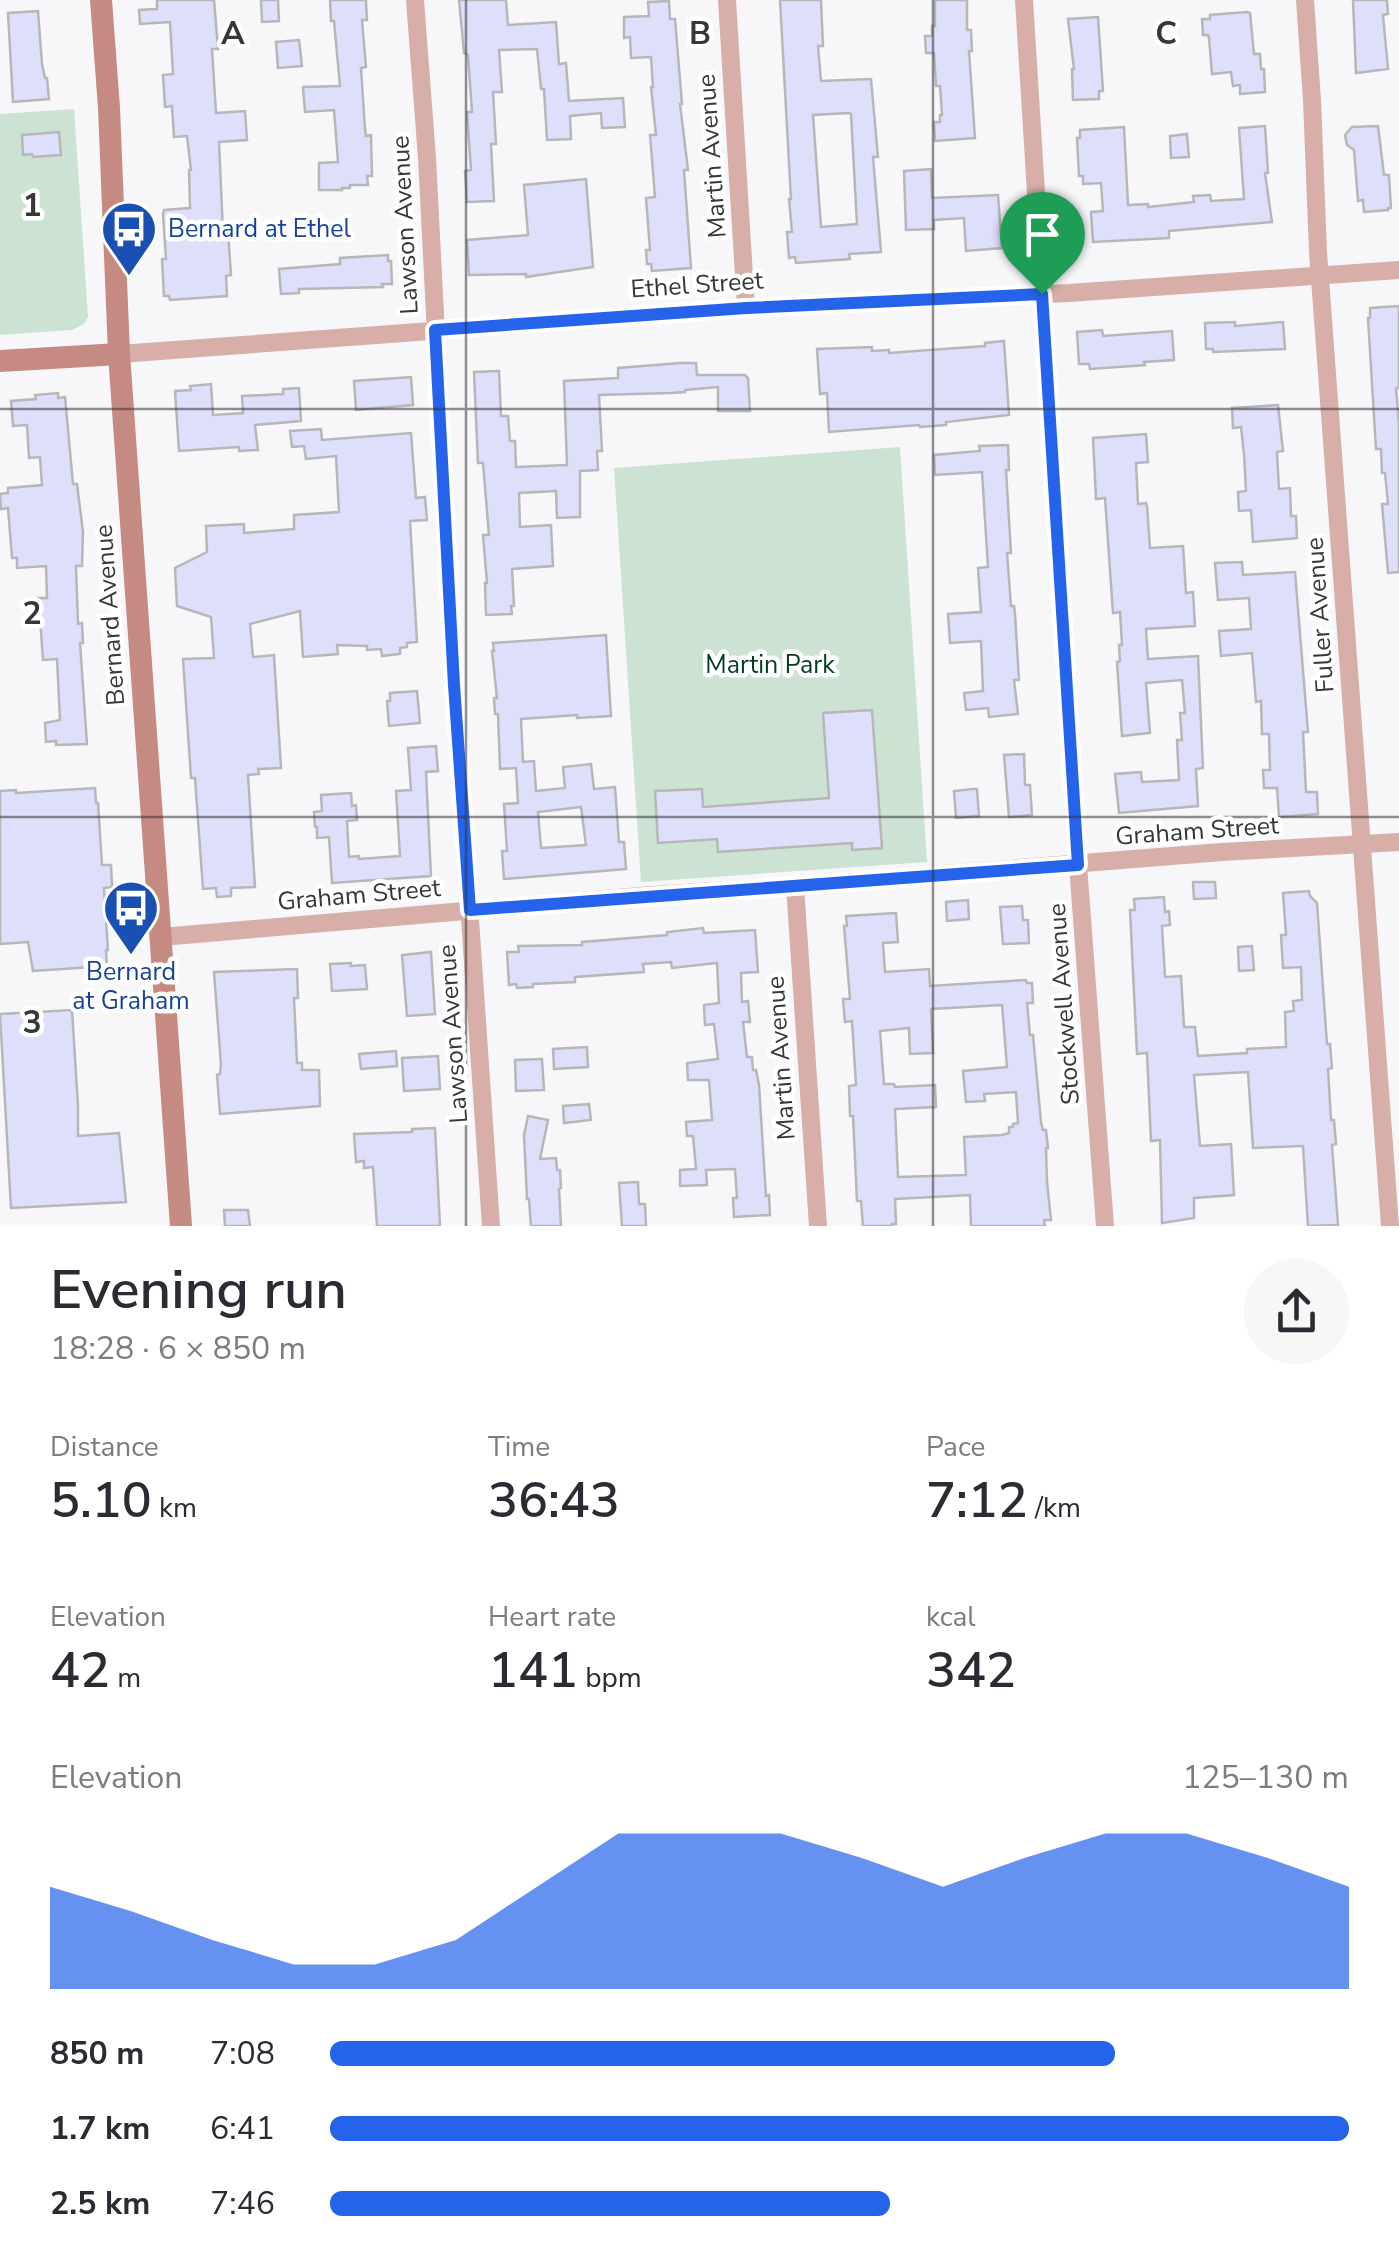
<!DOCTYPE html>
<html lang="en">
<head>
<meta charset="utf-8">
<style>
  body { margin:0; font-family:"Nunito Sans",sans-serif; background:#f7f7f7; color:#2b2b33; height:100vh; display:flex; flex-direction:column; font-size:38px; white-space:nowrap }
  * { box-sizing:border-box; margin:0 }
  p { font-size:32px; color:#7c7c81 }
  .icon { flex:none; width:55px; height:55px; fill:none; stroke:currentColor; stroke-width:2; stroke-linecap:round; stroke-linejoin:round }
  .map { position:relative; height:1226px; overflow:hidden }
  .drawer { display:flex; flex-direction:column; background:#fff; flex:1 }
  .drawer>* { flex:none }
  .pin { position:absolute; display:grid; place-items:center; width:85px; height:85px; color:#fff; margin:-102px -42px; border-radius:50% 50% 50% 0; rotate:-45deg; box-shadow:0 0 10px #0007 }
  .pin .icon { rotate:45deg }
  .round { display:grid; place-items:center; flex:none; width:105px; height:105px; border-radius:52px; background:#f7f7f7 }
  .head { display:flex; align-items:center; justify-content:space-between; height:170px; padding:0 50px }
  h1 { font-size:55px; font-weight:600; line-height:75px }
  .figures { display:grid; grid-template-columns:repeat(3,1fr); gap:15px; height:170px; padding:10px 50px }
  .figures div { display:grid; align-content:center }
  .figures b { font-size:50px; font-weight:600 }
  .figures small { font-size:28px; font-weight:400 }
  .figures p { font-size:28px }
  .chart { height:280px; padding:20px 50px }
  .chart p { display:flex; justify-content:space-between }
  .chart svg { width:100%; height:180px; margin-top:10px; fill:#2563eb; opacity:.7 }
  ul { padding:0 50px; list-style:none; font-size:32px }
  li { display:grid; grid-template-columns:160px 120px 1fr; align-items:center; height:75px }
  li i { height:25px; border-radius:12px; background:#2563eb }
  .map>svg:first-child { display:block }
</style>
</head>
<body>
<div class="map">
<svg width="1399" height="1226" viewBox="0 0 1399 1226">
  <rect width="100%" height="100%" fill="#f7f7fa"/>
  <g fill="#cce3d3">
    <path d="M74,109L88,317L84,324L72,330L0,335V114Z"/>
    <path d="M900,447L927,862L641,882L614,468Z"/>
  </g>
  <g fill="#dedffb" stroke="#b7b7ba" stroke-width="2.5" fill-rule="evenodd">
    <path d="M157,0H214L218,49H212L216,113L245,111L247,140L219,142L223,233L228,232L231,275L226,276L227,296L170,300L169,296H164L162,259H166L163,214L164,210L190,208L189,170H191L187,136L174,137L172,106L165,107L163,75L173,74L170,22L140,24L139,10L157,9Z"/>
    <path d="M261,0H278L279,21L262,22Z"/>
    <path d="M330,0H366V2L367,20H362L366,67L361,68L365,129L366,136L371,135L372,176H367L368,185H350V188H342V190H319V163L338,162L334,110L305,112L303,87L340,86L334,21H331Z"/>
    <path d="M459,0H506L508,25L556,22L559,64L566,63L569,101L623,98L625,127L602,128L601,113L570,116L571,139L547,140L544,89H541L537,49L499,50L502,92H493L496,144H491L494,201L467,202L465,171L471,170L467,112H472L468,55L464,53Z"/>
    <path d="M780,0H821L823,46H818L821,81L871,79L878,157H873L881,252L849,254L850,259L796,263L795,257L789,258L787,232H792L789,199H791ZM849,113L851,114L857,224L821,227L813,115Z"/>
    <path d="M935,0H967V30H971L972,51H969L975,138L935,141L934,122H940V115H942L940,86H936L934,53H926L925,36H932V26H935Z"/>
    <path d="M1353,0H1387L1388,14L1383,15L1388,69L1356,73Z"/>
    <path d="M669,1L670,19H675L682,104H680L688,170H684L691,268L652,271L651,264H647L646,250H650L646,198L655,197L650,135H656L651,87H653L651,57L631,58L630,37L624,38V17L649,16L648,2Z"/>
    <path d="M38,11L42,64L45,78H47L49,99L13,102L8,13Z"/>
    <path d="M1247,12L1250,13L1254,54H1260L1261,69H1264L1265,92L1240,94V85L1233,86L1231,72L1212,74L1209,38L1208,35H1203L1202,19H1210V15Z"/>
    <path d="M1098,17L1103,91H1099V99L1073,100L1072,69H1074L1068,19Z"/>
    <path d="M299,40L302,66L278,68L276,42Z"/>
    <path d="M1265,126L1268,173H1265L1272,222L1169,231V238L1093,242L1091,212L1103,211L1101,183L1083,184V176H1079L1077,138H1080V130L1124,127L1128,205L1148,204V207L1194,202L1193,196L1210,195L1211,201L1244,199L1239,128Z"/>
    <path d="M1378,126L1384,175H1389L1391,208H1388V210L1364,212L1363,200L1358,201L1354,150L1347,145L1345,135L1352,127Z"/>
    <path d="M59,132L61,155L33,157L32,154L23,155L22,135Z"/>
    <path d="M1187,134L1189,157L1171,158L1170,136Z"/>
    <path d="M931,169L932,198L998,195L1002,248L966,251L964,218L934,220V229L906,230L904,171Z"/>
    <path d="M586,179L593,267L526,277V274L469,275L467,240L528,235L524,185Z"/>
    <path d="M388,255V261H391L392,284H382L383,287L299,289V293L281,294L279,269L340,264V258Z"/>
    <path d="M1399,306V388H1396L1399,424V572L1388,573L1382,504H1388L1385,473H1382L1381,449H1376L1368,318H1370V308Z"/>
    <path d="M1235,322V326L1283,322L1285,349L1213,352V349H1206L1205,323Z"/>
    <path d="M1102,330L1103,336L1172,331L1174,360L1144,362L1145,365L1090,369L1089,364H1079L1077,332Z"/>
    <path d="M1004,341L1009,415L946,422V425L920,427L919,425L829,432L827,393L820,394L817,349L872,347V351L889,350V353L985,346V343Z"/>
    <path d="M680,363H696L697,375H745L748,378L750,411H718V387L685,390V392L671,393L599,395L602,451H597L598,470L580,471V517L557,518L556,491L519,493L520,527L551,525L553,566L512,569L514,606H511L512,614L486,615L485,583H487L483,535H489L483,463H478L474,372L499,371L501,416H508L510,441H515L516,467L567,465L564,381L618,378V368Z"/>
    <path d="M411,377L413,405L356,410L354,381Z"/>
    <path d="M211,384L213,415L243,413L242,396L283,394V389L299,388L301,421L255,425L258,450L239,451V447L179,451L175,391L191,390L190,386Z"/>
    <path d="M58,393V398L65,397L73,484H77L83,532L82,566H76L78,624L82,623L83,643H80L87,744L56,745V741L46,742L45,723L60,720L57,659L43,660L40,618H37L36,598H47L46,566L17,568V558H12L8,508L1,509L0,494L8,493V488L42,485L40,457L29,458L27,425L13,426L11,401L36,399L35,395Z"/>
    <path d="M1278,405L1283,451L1277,452L1279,489L1290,488L1291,516H1296L1297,538L1253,542L1251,510L1239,511L1238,492L1246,491L1244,454L1241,427L1233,428L1232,408Z"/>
    <path d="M321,429L322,440L411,433L416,498L425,497L427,520L410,521L417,642L407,643V647L400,648V654L382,656L381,649L367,650V646L337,645L338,654L303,657L300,611L250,624L253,657L274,655L281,768L258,769L259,774L248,775L255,887L231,888V896L217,897L216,888L203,889L195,778H191L183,659L214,658L211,617L177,606L175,568L207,552L206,526L244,524V533L294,529V515L339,512L336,456L306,459L304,446L292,447L290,431Z"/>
    <path d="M1146,434L1148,462L1136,463L1138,504L1146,503L1147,506L1150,548L1183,546L1186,593L1193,592L1195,626L1146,629L1148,659L1198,656L1203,768L1196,769L1198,806L1119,813L1115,774L1141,772L1142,782L1179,780L1177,740H1182L1180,713H1185L1182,680L1146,683L1150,733L1122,736L1117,662L1120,661L1119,645H1122L1120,612L1113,613L1105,498L1096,499L1093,438Z"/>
    <path d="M1008,445L1009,470H1006L1011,553H1007L1011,606H1014L1015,614L1019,680H1014L1018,714L989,717L988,708L966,710L964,693L983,691L981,641L950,643L948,614L981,612L978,568L988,567L982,472L935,475L934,455L980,451L979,446Z"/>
    <path d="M1242,562L1243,575L1295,572L1308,732H1303L1306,792H1317L1318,814L1279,817L1277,788H1264L1263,770H1270L1269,734H1262L1261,701L1256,702L1252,653L1221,656L1219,631L1251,629L1249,598L1218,600L1215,563Z"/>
    <path d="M606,635L611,716L577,718V715L521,719L523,762L534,761L536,791L565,788L563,767L591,764L594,789L615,787L619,842H624L626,869L504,879L502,851H507L504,804L518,803L516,768L500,769L498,714H495L494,698H497L492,651H494L493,643ZM581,807L586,845L541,848L538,812Z"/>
    <path d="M417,691L420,723L389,726L387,701H390V693Z"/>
    <path d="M872,710L882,848L852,850V843L718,852L717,839L658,843L655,791L702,789L703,807L829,798L823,713Z"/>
    <path d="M436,746L438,771L426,772L431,876L332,883L329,837L317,838V827H315L314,812L322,811L321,795L351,793L352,806L356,805L357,820L347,821L349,857L359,856V859L400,856L396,791L411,790L408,748Z"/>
    <path d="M1024,754L1025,785H1030L1032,815L1009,817L1004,755Z"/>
    <path d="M95,788L96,803H98L102,865H111L112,887L104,888L108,950H106L107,966L33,971L28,942L0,944V791L16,790V793Z"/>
    <path d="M972,789H977L979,816L956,818L954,791Z"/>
    <path d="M1193,882H1215L1216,898L1194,899Z"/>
    <path d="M1309,891L1310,896L1317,903L1327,1044H1330L1332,1068L1328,1069L1331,1120H1334L1336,1144L1332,1145L1338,1225L1308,1226L1303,1146L1253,1148L1248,1072L1194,1075L1200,1146L1231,1144L1234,1195L1194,1198V1218L1162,1223L1160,1140L1151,1141L1147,1053L1137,1054L1130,910H1135L1134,899L1164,897L1165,912L1169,911L1170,925L1162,926L1165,977L1181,976L1184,1027H1195L1198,1056L1247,1053V1049L1286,1047L1285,1012L1294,1011L1293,1001L1302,1000L1301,967L1283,968L1281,935H1286L1283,893Z"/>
    <path d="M968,900L969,919L947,921L946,902Z"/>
    <path d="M1022,906L1023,920H1028L1029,943L1003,944L1000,907Z"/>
    <path d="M896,913L898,942L883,943L885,972L929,969L930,986L1026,980L1027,983H1032L1033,1003H1027L1030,1035H1033L1041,1122L1043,1130H1046L1048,1148H1046L1047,1182L1051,1220H1044L1045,1226H971L970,1195L895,1199L896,1224H892V1226H863L861,1201H857L853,1116H850L849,1086L856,1085L852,1021L845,1022L843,999H850L844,926H847L846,916ZM1002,1005L1007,1067L963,1071L966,1102L985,1101L984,1094L1016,1092L1018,1123L1013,1124V1127H1009V1133L1002,1135L964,1137L966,1175L898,1177L895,1109L936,1107L935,1085L895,1087L894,1084H884L880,1031L909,1028L910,1054L933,1053L931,1009Z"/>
    <path d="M703,928L704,933L755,930L758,972L741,973L742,1002L748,1001L750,1022H743L747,1057H752L753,1070H756L759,1085L766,1196L769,1195L770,1215L734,1217L733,1198H737L735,1169L706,1170L707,1185L680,1186V1170L696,1169L693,1136H687L686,1122L712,1120L709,1080H688L687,1063L718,1059L714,1024L705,1025L704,1005L719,1003L717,963L672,968L671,962L643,964L644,972L575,977V982L533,984V987L517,988L516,984L509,985L507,952H519L518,946L582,945V942L667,935V932Z"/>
    <path d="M1252,946L1254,970L1239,971L1238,947Z"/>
    <path d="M431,952L435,1014L407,1016L402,955Z"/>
    <path d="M351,963V966L365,965L367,989L332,991L330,964Z"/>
    <path d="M297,969L298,998H294L297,1063H302V1070H319L320,1106L220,1114L217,1075L220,1074L221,1065L214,972Z"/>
    <path d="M72,1010L78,1106V1136L119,1133L126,1202L11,1208L0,1014Z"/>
    <path d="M587,1047L588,1067L554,1069L553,1049Z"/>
    <path d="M396,1051L397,1066L361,1069L359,1054Z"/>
    <path d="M438,1056L440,1089L404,1091L402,1058Z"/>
    <path d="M542,1059L544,1090L516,1091L515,1060Z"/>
    <path d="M589,1104L591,1120L564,1123L563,1106Z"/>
    <path d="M528,1116L548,1120L540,1159L556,1158L557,1170H560L561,1188L559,1189L561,1226H531L529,1199H527L524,1135Z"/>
    <path d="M435,1128L440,1226H377L373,1167L364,1168V1161L356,1162L354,1134L412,1132V1129Z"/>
    <path d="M638,1182L639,1204H645L646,1226H622L619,1183Z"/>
    <path d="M224,1210H248L250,1226H225Z"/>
  </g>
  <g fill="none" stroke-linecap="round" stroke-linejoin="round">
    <g stroke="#d7afa8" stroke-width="18">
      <path d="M415,0L427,158L454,685L491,1226"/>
      <path d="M727,0L746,308"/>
      <path d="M1024,0L1078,865L1105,1226"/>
      <path d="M1305,0L1312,100L1318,252L1390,1226"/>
      <path d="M119,354L746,308L1069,293L1399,270"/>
      <path d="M795,886L818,1226"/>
      <path d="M161,937L652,895L795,886L1222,852L1399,842"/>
    </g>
    <g stroke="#c58b82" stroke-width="22">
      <path d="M101,0L109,108L119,354L181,1226"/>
      <path d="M0,361L119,354"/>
    </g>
  </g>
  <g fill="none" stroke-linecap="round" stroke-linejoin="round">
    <g stroke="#fff" stroke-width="20">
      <path id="route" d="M1042,294L1078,865L470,910L454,685L435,330L746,308Z"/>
    </g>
    <use href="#route" stroke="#2563eb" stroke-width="12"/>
  </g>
  <path fill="none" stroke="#373738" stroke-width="2.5" stroke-opacity="0.55" d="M466,0V1226M933,0V1226M0,409H1399M0,817H1399"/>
  <defs>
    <g id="bus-pin" transform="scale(2.875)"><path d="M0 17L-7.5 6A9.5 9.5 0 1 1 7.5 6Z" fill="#1a4fb4" stroke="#fff"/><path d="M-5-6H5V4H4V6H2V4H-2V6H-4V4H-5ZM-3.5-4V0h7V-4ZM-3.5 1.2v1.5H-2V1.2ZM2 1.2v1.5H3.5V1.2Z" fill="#fff"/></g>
  </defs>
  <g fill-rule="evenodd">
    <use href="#bus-pin" x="129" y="229"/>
    <use href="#bus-pin" x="131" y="908"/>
  </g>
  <g text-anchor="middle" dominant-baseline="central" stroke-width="9" stroke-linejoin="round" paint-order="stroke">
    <g font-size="25" fill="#373738" stroke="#fff">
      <text transform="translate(712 156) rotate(-94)">Martin Avenue</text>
      <text transform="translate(405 225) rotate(-93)">Lawson Avenue</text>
      <text transform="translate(697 285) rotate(-4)">Ethel Street</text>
      <text transform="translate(110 615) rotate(-94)">Bernard Avenue</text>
      <text transform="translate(1320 615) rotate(-94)">Fuller Avenue</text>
      <text transform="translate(1197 831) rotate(-4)">Graham Street</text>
      <text transform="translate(359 895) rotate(-5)">Graham Street</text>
      <text transform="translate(1064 1004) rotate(-94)">Stockwell Avenue</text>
      <text transform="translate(453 1034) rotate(-94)">Lawson Avenue</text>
      <text transform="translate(781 1058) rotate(-94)">Martin Avenue</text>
    </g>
    <g font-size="25" fill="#164399" stroke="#fff" text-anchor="start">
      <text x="168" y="229">Bernard at Ethel</text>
      <text x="131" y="972" text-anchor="middle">Bernard<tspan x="131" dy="29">at Graham</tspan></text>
    </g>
    <g font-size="25" fill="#003d20" stroke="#fff">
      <text x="770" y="665">Martin Park</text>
    </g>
  </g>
  <g font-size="32" text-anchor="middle" font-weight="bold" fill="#373738" stroke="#fff" stroke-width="9" stroke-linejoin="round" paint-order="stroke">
    <text x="233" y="44">A</text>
    <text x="700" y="44">B</text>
    <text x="1166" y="44">C</text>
    <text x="32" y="216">1</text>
    <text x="32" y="624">2</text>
    <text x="32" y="1033">3</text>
  </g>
</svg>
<div class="pin" style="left:1042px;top:294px;background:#1e9e55"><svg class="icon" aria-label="arrive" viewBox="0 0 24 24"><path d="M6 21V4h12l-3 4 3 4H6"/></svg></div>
</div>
<section class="drawer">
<div class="head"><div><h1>Evening run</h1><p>18:28 · 6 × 850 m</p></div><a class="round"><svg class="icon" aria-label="share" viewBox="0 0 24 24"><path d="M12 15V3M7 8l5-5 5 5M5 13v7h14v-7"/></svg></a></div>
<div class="figures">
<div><p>Distance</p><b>5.10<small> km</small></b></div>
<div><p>Time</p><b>36:43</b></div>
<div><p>Pace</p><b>7:12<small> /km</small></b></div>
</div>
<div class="figures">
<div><p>Elevation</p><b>42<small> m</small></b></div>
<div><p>Heart rate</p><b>141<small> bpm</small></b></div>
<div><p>kcal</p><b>342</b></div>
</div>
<div class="chart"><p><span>Elevation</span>125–130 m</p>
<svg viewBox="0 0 160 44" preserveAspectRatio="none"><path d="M0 44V19L10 25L20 32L30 38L40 38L50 32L60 19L70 6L80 6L90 6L100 12L110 19L120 12L130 6L140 6L150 12L160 19V44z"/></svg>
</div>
<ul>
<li><b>850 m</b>7:08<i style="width:77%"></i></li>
<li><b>1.7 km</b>6:41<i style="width:100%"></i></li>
<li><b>2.5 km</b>7:46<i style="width:55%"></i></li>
</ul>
</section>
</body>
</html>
